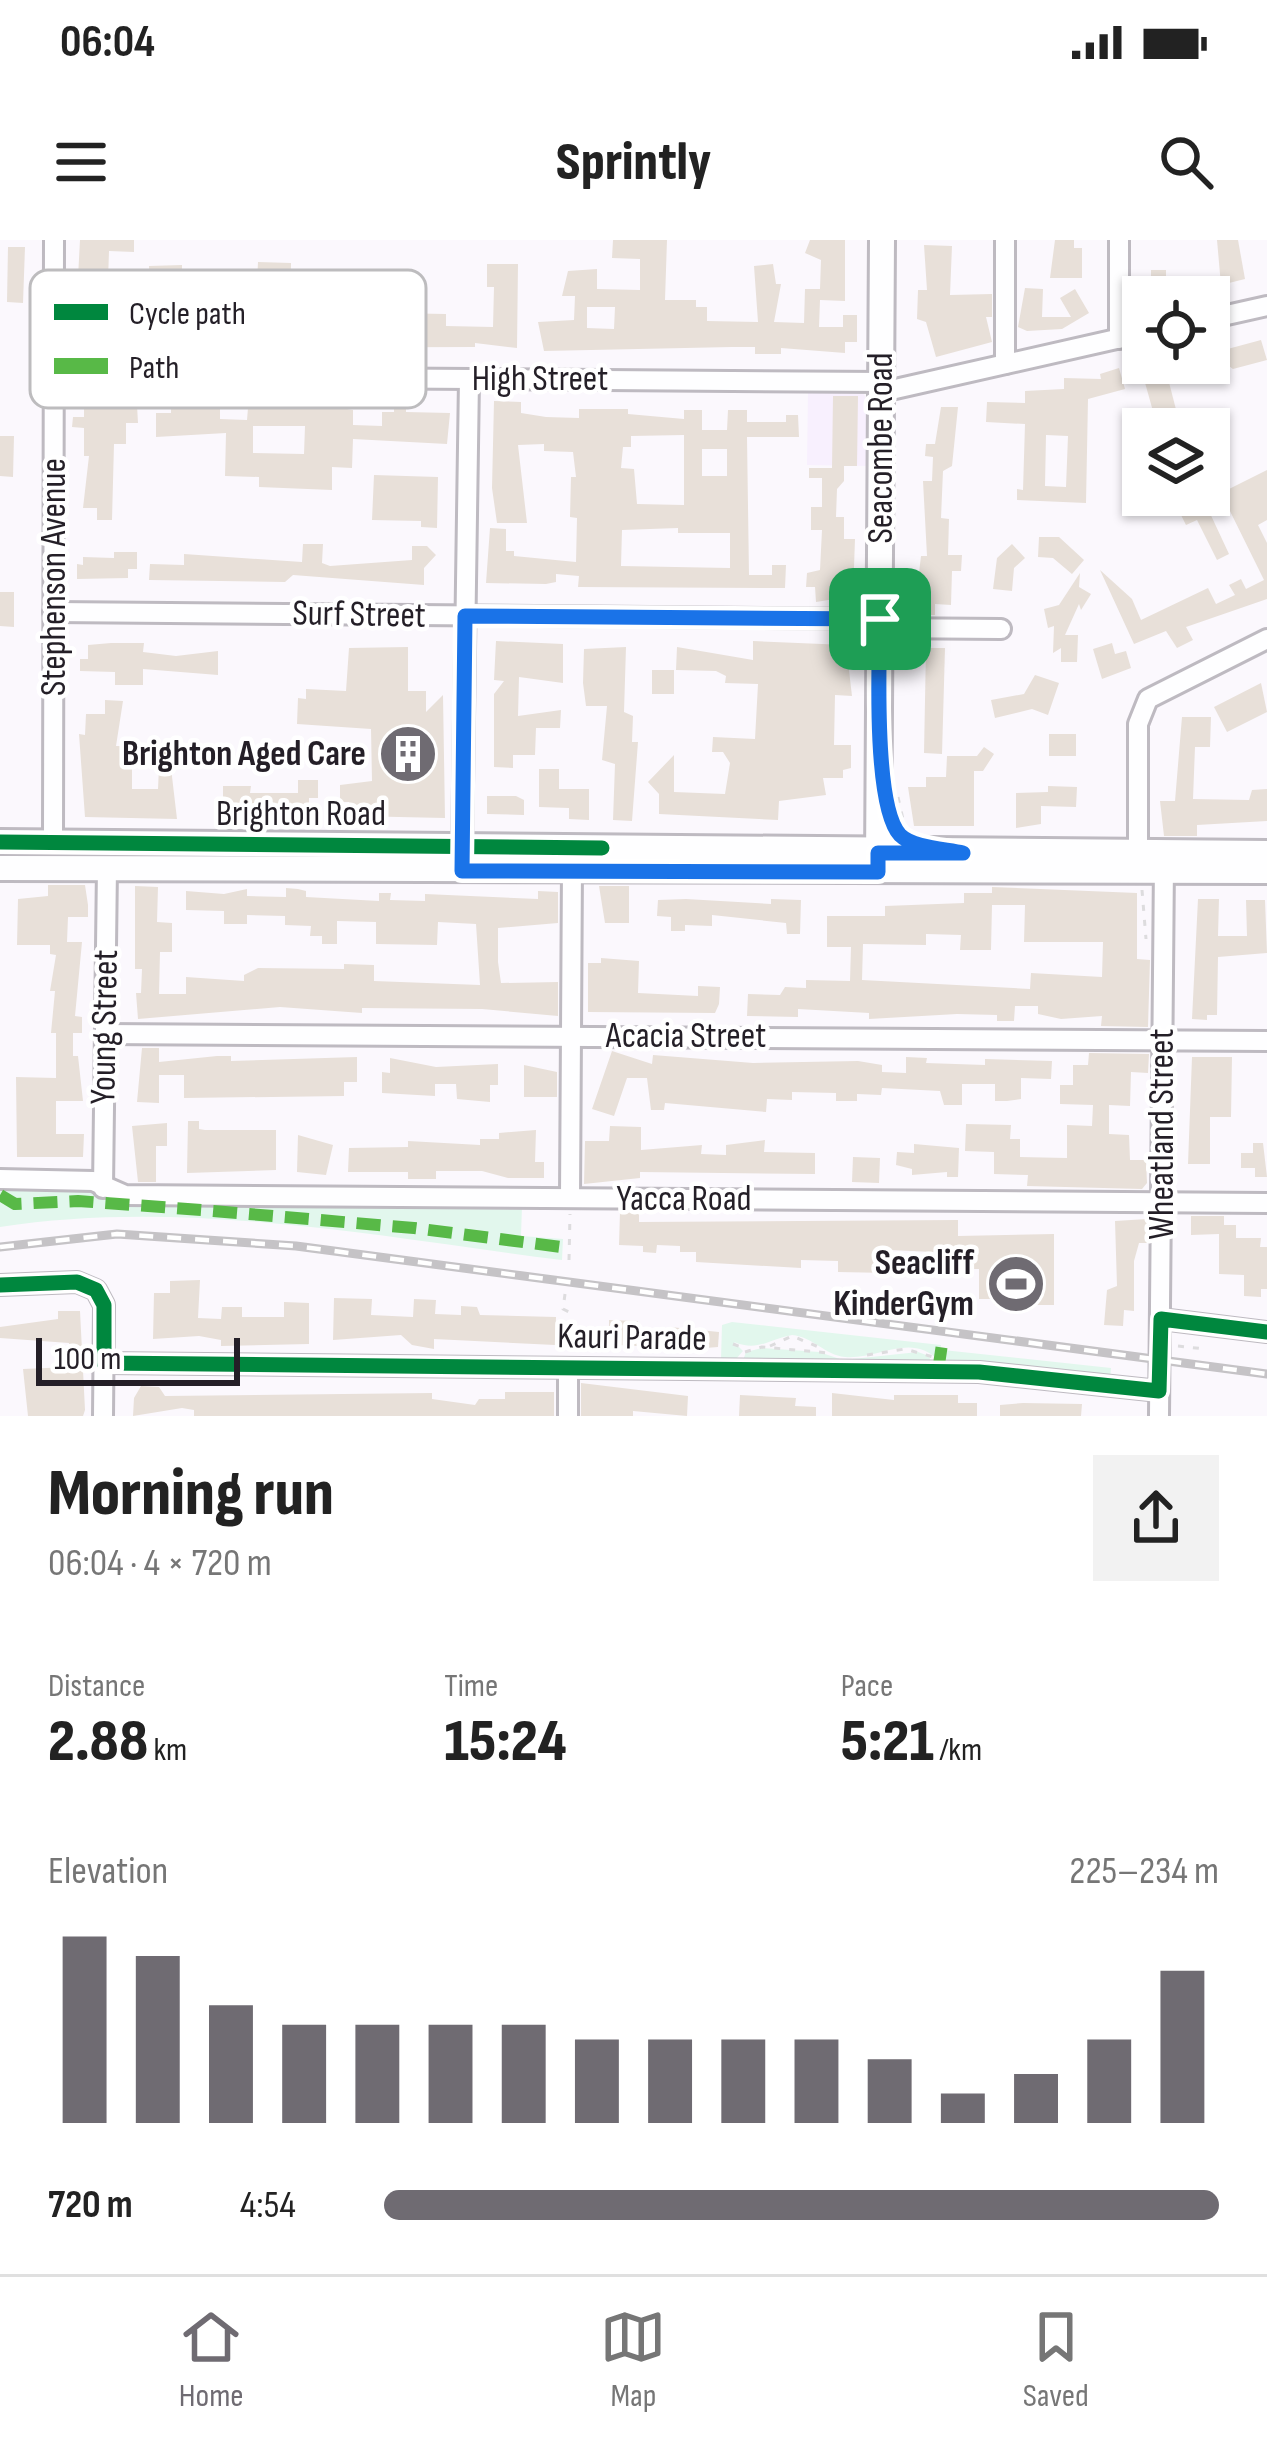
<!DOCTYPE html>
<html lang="en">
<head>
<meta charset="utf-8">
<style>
  body { margin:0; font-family:"Sofia Sans Condensed",sans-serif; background:#f2f2f2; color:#222; height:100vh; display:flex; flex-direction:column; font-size:45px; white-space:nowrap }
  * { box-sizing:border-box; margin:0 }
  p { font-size:39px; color:#767676 }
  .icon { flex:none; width:66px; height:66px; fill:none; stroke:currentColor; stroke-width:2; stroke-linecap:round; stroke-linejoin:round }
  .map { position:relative; height:1176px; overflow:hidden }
  .side { display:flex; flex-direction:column; background:#fff; flex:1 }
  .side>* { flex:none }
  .buttons { position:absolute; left:1122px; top:36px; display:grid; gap:24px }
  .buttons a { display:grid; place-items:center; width:108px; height:108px; border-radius:0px; background:#fff; box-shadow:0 3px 9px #0004; font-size:60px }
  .scale { position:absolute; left:36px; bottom:30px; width:204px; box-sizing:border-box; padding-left:12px; border:6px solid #241f27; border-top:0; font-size:33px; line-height:42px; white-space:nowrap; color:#241f27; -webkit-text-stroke:9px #fff; paint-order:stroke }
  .pin { position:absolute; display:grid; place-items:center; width:102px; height:102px; color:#fff; margin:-51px; border-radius:24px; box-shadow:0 6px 18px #0006 }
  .round { display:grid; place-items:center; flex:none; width:126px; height:126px; border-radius:0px; background:#f2f2f2 }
  .summary { display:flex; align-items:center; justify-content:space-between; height:204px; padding:0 48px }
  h1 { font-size:66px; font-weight:800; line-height:90px }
  .stats { display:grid; grid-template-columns:repeat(3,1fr); gap:18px; height:204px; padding:12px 48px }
  .stats div { display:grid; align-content:center }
  .stats b { font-size:60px; font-weight:800 }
  .stats small { font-size:33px; font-weight:400 }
  .stats p { font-size:33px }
  .chart { height:336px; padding:24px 48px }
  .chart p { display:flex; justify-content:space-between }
  .chart svg { width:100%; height:216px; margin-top:12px; stroke:#6f6b72; stroke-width:6 }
  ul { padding:0 48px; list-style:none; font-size:39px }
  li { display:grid; grid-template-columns:192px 144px 1fr; align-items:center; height:90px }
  li i { height:30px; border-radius:15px; background:#6f6b72 }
  .status { display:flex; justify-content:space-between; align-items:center; height:84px; padding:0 60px; background:#fff; direction:ltr }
  .status svg { height:33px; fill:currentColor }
  header { display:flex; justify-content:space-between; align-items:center; height:156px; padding:0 48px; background:#fff; font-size:54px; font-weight:800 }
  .tab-bar { display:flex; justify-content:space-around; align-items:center; height:168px; border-top:3px solid #e0e0e0; background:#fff; font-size:33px; color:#767676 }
  .tab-bar a { display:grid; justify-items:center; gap:6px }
  .tab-bar .current { color:#6f6b72 }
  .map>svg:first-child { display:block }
</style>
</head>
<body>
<div class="status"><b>06:04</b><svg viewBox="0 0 49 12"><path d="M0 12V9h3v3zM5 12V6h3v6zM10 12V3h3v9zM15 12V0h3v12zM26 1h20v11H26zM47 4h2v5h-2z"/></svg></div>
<header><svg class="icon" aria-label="menu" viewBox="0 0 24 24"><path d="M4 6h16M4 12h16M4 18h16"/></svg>Sprintly<svg class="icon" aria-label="search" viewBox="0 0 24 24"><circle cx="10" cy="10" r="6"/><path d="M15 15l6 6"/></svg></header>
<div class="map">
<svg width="1267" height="1176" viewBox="0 0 1267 1176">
  <rect width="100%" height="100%" fill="#fbf8fd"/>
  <path fill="#f8f0fe" d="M808,153H863L868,161V226L807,225Z"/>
  <g fill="#e2f7ed">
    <path d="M24,949L88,952L120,962L522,966L521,996L563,999L562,1020C378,997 185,958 0,987V950Z"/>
    <path d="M732,1082L941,1105L938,1120C911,1092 877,1120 845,1117C825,1115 813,1097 792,1095C769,1099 758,1112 734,1102L743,1111L736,1119H721L722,1085Z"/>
    <path d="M762,1108L819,1112L843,1120L918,1112L929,1116L933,1128L741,1126L746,1112Z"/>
    <path d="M943,1110L1111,1128L1110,1140L941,1127Z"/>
  </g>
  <g fill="#e8e0d9" fill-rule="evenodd">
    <path d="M80,0H134V12L109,11L108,41L97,49V69H106V103H92V94H75Z"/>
    <path d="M613,0H667L665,60H696V67H707V81L758,82L754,26L773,24L776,44H781L774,82L804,83L805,49H820L821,20L805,13L810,0H845V61L820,60L819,87H843V75H857V102H845V113L781,108V114H755V107H732L544,111L538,82L574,80L575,56H562L568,31L597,29V49L640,50V19L612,18ZM587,67H615L614,89L587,88Z"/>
    <path d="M1055,0H1074V8H1082V38H1050Z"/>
    <path d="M1217,0H1238L1245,39L1221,45Z"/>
    <path d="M924,5L952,6L950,55L992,54V77H986L992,102L936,117L926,82L917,79L918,50H927Z"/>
    <path d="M8,7H25L23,63L7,62Z"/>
    <path d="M258,22L291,23L290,88H335L336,72L446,74V86L493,87L494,47H487V24H518L517,108L475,103V107L197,108L136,106V98H127V61H143V87L229,88V62H242V74H268L269,44L257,43Z"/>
    <path d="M182,25V56H150L149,26Z"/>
    <path d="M1151,30H1166V42L1214,43V57H1151Z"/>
    <path d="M1025,48L1043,49L1042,77H1071L1060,58L1075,49L1089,73L1062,89L1027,91L1018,87Z"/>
    <path d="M1261,100L1267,120L1233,129L1226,124L1209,128V114Z"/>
    <path d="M1164,123L1180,185L1176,189H1158L1140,125Z"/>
    <path d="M1119,128L1125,149L1088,159L1086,263L1017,260V249L1023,250L1025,184L986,182L987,162L1025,163V151L1064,149V138L1101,139L1100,134ZM1046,195L1068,196L1066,247L1045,246Z"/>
    <path d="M833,156H858L857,226H844V241L837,249L836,277H844V299H855L853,356L816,362L815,347H806L807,333L820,330L822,290H811V267H822V238H809V228H832Z"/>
    <path d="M494,161L521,162V173L546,177L579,178V169H628V174L684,179V170H702V190H727L728,170H747V182H786V175H798L799,197H747L749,335H772V325H786L785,348L578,347L579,336L556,334V342L546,344L486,343L490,288L506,289V311H514V316L576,322L577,278L570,277L571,237H576L573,212L544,211V204L518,205L527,283H497L492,248ZM684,195V265L637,264L634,229L621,228L623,207H631V196ZM702,209H727V236H702ZM678,288V293H730V328L621,326L622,290Z"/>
    <path d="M305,162L353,170V185L382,186V172H394V166H406V172L450,173L447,204L353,199L352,228L332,227V250L259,247V237L225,236L226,193L156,197V173H171V167H220V179L247,180L248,168H305ZM253,186H305L304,214L253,213Z"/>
    <path d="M84,165H137L138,183H126V204H114L112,280H97V268H83L89,216H84V188L72,187L73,177H84Z"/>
    <path d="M941,167H958L952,226L943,231L941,278L949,279L948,315H962L961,331H952L951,365L935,364V375H914L921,316H927L923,241H932L933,217L925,216L926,204H935Z"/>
    <path d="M0,196H14L13,237L0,236Z"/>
    <path d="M1267,230V280L1258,285L1267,303V359L1186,387L1193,400L1177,408L1166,391L1134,404L1100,330L1132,359L1141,380L1208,348L1216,364L1235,355L1229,345L1241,339L1246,349L1264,340L1226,263L1218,267L1213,257Z"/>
    <path d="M374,235L438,237L437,288L421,287V281L372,280Z"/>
    <path d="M1192,267L1196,275L1208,269L1229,314L1217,320L1197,280L1186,285L1180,273Z"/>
    <path d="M1039,297H1059L1084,320L1072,334L1053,318L1038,317Z"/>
    <path d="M303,304H323L322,323L330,326L412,320V306H427L436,315L424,328V345L293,335L285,342L149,340L150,324L184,325V314L302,322Z"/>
    <path d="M1012,304L1025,318L1014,328L1012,351L993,349L997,318Z"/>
    <path d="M114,312H137V329H128V338L77,339V324L83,325V317L114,318Z"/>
    <path d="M1080,333L1079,347L1091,354L1081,370L1079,364L1065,395H1078L1077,422H1061V408L1053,413L1054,386L1048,388L1044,369L1059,365Z"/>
    <path d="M0,352H14V387L0,386Z"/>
    <path d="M496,401L563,404V443L519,437L518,476L561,470L560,488H536L535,515H513V528L494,527V454L504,441L494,440Z"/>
    <path d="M753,401L846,405L852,456L835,455L834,505H851V528L843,530V538H823L826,555L779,561L778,580L659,574V554L648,542L674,515V552L725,554L730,523L723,512H712L713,497L755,499L758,444L725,443L726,436L716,431L676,430L677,407L753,420Z"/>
    <path d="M111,403H144L143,412L176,416L218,411V435L143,429V445H115V432L80,431V419H88V405Z"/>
    <path d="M1112,403L1115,414L1126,411L1131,428L1102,439L1093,409Z"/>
    <path d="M408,407V451H426V472L443,455L445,578L353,576L349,562H340V545L372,541L371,489L297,484L298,458L306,459V449L346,451L349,408Z"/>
    <path d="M626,407L624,472L633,476L632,502H638L632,581L613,580L615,524L602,520L607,466H586L583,443L584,409Z"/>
    <path d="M926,408H945L942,514L924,513Z"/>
    <rect x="652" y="430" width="22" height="24"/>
    <path d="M1035,435L1059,443L1048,475L1032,469L995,478L991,460L1024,454Z"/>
    <path d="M1261,443L1267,472L1227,492L1214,467Z"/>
    <path d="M105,460L123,461L116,506L177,507V528H171L177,579L85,577L79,494L85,495L86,474H105ZM132,527H159L158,549H132Z"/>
    <path d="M1182,477H1211L1210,507H1195L1193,559L1249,560L1252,550L1267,549V581L1197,585V596H1164L1160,561H1175Z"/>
    <rect x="1049" y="494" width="27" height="22"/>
    <path d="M984,507L994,514L983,531H974V586H914L908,547H926V537H946L947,516H977Z"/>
    <path d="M539,529H559V549H589V580L569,579V568L539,567Z"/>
    <path d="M298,540H318V558H309V574L223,571V546H251L250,553H298Z"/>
    <path d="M1048,546L1077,547L1076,567L1041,566V584L1016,588V553L1048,552Z"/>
    <path d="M487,556H516L524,560V575L487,574Z"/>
    <path d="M48,645H85L88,665V677H68L67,702H82L75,776L82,777V793H73V816H78L83,861H56V894H84L83,917H17L16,837L56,838V793H51L55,751H50L56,715L50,714V705H17L18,659L48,656Z"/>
    <path d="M135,646L158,647L157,682L172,683V712H160L159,754H186V737L244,741V735L258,728L344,729V724L374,725V741L480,745L476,684L438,682L437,705L376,704V682L337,681V704H322V696H310L311,686L285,685V676L247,675V684H224V671L186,670V651L224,654L247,649V656L286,657V648L298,649L306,651V657L379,661V653H391L390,660L425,661V654L538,659V651L558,652V683L498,688V722L501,743L558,742V776L482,769L362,768V773L280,767L138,779L136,753H141L142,729H135Z"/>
    <path d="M599,646H629V683H605Z"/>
    <path d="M992,647L1137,653V719L1150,720L1148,787L1101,786L1102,776L1061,779L1038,774V766H1015L1014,781H997V775L957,774L869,779V773L798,769V777L747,776L748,754L780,755L785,747L806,748V740L850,741L851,707H827V676H885V666L964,663V653H992ZM992,665H1025L1024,702H1103L1102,737L1031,733L1030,749L862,740L863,704L926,705V694L961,695L960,710H991Z"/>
    <path d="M686,659L771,664V659L801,660L800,694H787L786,683L712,675V686L685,685V691H671V677L657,676L658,660Z"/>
    <path d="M1198,659H1219L1218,696H1247L1246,660H1265L1267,713L1218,717L1217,775H1207V780L1192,779Z"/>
    <path d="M601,718L639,721L638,753L698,756V746L720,747L719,764L715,773L588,772V723H601Z"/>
    <path d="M142,808H159V822L217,816H231V821L357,817V842H344V856L184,858V835H159V863L137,862Z"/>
    <path d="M612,811L652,824L653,815L753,823L858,821L882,825V832L906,833V817L927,818L926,823L985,825V819L1052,821L1051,839L1021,838V859L1007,861H995V844H962V865H944L940,851L882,848L881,855L857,854V861H836V853L792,852V860L767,859L766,872L665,863L664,870H651L647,838H627L614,876L592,869Z"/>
    <path d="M1089,813L1149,814L1148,833L1131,832L1130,866L1109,865V894L1129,895L1130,920H1146L1147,943L1142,949L1027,946L1028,935L994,934V912L965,911L966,884L1011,885L1010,899H1020V917L1067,918V885L1092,886L1093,865L1060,864V845H1073V825H1088Z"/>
    <path d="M1192,817H1232L1231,877H1210V924H1188Z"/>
    <path d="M390,818L436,827L498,824V845H490V862L457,859L456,844H435V856L382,853V832L390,833Z"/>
    <path d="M524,825L557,832V857H524Z"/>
    <path d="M188,881H199V889L205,890H276V930L187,933Z"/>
    <path d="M167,883V906H156V942H138L132,886Z"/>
    <path d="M610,886L641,887V910L702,905L701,914L726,915V905L765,900L764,912L815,913V934L640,932V938L584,944L585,901H609Z"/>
    <path d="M536,890L535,922H544V938H508L482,931H436V939H408V932H348L349,908L408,907V901L480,905V899H499V893Z"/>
    <path d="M298,895L333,905L326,935L297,932Z"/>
    <path d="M1253,903H1263L1267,937H1255V928H1241V913H1253Z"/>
    <path d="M914,904L959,908L958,937H947V932L912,935V929L896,925L897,912L914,913Z"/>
    <path d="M853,917L880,918L879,943L852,942Z"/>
    <path d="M620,972L639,973V982L958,980V996L1054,994V1065H994V1059H979V1029H962V1016H933V1012L890,1010L889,1033L838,1032V1021L801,1020V1028L696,1022V1012H680V1006L657,1005L656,1013L643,1012V1006L619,1005Z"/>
    <path d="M1191,976H1224V985H1236V998H1261L1260,1007H1267V1049H1261V1057L1244,1056V1035L1219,1034V994L1191,995Z"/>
    <path d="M1147,979V1003H1139L1134,1021V1071L1124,1070L1123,1086L1104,1085L1107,1050L1117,1046L1115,981Z"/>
    <path d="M200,1040L198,1078L221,1079L222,1067H242V1077H284V1062L309,1063V1104L221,1106V1100L199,1096L153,1099L154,1053H170V1041Z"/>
    <path d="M334,1058L372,1059L371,1075L413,1077L414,1059L436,1060L435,1074L461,1075V1066L477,1067L480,1075L556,1077L555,1105L434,1099V1109L412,1105L401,1095L333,1100Z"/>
    <path d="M58,1071H80L85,1170L83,1176H28L23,1129L69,1127V1103L0,1098V1087L58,1079Z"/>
    <path d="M609,1080L638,1081L637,1106L596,1104L597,1091H609Z"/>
    <path d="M670,1087L719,1092L718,1107L669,1111Z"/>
    <path d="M581,1143L688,1156L687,1176L633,1171V1176H581Z"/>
    <path d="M141,1146L159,1147L165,1156L432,1153V1159L475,1165L479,1159H505V1152H554V1176H194V1170L182,1168L133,1176L134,1158Z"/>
    <path d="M832,1153L894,1160V1155H958V1163H977V1176H832Z"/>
    <path d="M740,1155L796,1158L795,1166L816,1167V1176H739Z"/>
    <path d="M1023,1163L1082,1164L1081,1176H1000V1165Z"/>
  </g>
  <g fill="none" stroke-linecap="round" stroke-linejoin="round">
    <g stroke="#bebac1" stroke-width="24">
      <g id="minor">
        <path d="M1209,79L1267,66"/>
        <path d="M1119,99V0"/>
        <path d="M1005,124V0"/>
        <path d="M55,136L882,142"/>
        <path d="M882,152L1143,93"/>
        <path d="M53,372L880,379"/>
        <path d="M880,388L1001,389"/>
        <path d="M53,602L54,0"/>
        <path d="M1138,612V484L1148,459L1267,399"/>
        <path d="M462,614L469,139"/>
        <path d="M104,794L1267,801"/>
        <path d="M0,939L93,941L125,955L1267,963"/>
        <path d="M103,948L107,627"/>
        <path d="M570,958L572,627"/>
        <path d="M0,1045L77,1042L96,1050L104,1065L103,1176"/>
        <path d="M1161,1079L1267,1092"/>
        <path d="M104,1123L979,1132L1159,1151"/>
        <path d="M568,1176V1128"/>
        <path d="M1159,1176L1164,623"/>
      </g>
    </g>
    <g stroke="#bebac1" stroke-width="30">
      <g id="major">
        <path d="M0,602L1267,613"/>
        <path d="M878,624L882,0"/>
        <path d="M0,628L1267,631"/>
      </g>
    </g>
    <g stroke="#dddcde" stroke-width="3" stroke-dasharray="6 9" stroke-linecap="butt">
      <path d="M898,557L905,588"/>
      <path d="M1142,650L1146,699"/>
      <path d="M569,1020L570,974"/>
      <path d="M565,1054L563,1069L571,1073"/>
      <path d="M733,1104L746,1109"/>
      <path d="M770,1106L792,1096L821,1108"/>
      <path d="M1178,1106L1205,1109"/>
      <path d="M745,1112L762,1107L829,1113"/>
      <path d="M867,1115L905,1109L933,1117"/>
    </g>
    <use href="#minor" stroke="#fefeff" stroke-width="18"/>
    <use href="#major" stroke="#fefeff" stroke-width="24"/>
    <g stroke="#c5c3c6" stroke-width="9">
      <path id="rail" d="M0,1007L117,994L296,1006L1267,1134"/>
    </g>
    <use href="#rail" stroke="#fff" stroke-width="4.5" stroke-dasharray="14" stroke-linecap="butt"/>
    <g stroke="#58b947" stroke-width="12" stroke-dasharray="24 12" stroke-linecap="butt">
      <path d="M0,955L15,964L78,961L202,970L414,988L569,1008"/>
      <path d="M938,1131L942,1104"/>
    </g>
    <g stroke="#fff" stroke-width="22">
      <g id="cycleway">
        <path d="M0,602L602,608"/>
        <path d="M0,1045L77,1042L96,1050L104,1065V1123L979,1132L1159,1151L1161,1079L1267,1092"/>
      </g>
    </g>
    <use href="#cycleway" stroke="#00873e" stroke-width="15"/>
  </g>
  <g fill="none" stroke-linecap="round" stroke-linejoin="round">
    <g stroke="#fff" stroke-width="24">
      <path id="route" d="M465,376L880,379C879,420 873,566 900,595C913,608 946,609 963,613H878V632L462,631Z"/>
    </g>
    <use href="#route" stroke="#1a73e8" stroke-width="15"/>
  </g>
  <defs>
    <g id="building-disc" transform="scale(3)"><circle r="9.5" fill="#6f6b72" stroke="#fff"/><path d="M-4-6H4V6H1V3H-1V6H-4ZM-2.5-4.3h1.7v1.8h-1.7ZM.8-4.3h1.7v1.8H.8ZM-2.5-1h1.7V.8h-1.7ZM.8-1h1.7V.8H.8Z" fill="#fff"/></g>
    <g id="stadium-disc" transform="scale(3)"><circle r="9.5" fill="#6f6b72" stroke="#fff"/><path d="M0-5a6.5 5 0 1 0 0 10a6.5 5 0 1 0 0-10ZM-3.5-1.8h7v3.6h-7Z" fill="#fff"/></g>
  </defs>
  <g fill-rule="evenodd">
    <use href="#building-disc" x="408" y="514"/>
    <use href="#stadium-disc" x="1016" y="1044"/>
  </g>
  <g text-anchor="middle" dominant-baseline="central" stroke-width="9" stroke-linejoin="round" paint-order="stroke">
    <g font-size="36" fill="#241f27" stroke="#fff">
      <text x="540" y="139">High Street</text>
      <text transform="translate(881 208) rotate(-90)">Seacombe Road</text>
      <text transform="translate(54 337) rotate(-90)">Stephenson Avenue</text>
      <text transform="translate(359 375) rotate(1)">Surf Street</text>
      <text x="301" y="574">Brighton Road</text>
      <text transform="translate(105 787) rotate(-89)">Young Street</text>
      <text x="686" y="796">Acacia Street</text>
      <text transform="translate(1162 894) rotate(-90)">Wheatland Street</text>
      <text x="684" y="959">Yacca Road</text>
      <text transform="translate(632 1098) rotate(1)">Kauri Parade</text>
    </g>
    <g font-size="36" font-weight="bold" fill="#241f27" stroke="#fff" text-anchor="end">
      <text x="366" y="514">Brighton Aged Care</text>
      <text x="974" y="1023">Seacliff<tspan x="974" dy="41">KinderGym</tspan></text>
    </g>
  </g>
  <rect x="30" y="30" width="396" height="138" rx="18" fill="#fff" stroke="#bdbcbe" stroke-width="3"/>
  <rect x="54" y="64" width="54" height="16" fill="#00873e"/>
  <rect x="54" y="118" width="54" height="16" fill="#58b947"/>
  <g font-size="33" fill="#241f27">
    <text x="129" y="84">Cycle path</text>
    <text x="129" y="138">Path</text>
  </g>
</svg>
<div class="buttons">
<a><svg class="icon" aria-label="locate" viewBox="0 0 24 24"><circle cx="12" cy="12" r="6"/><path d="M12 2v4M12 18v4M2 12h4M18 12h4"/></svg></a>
<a><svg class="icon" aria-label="layers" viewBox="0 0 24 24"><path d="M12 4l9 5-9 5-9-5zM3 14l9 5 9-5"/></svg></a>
</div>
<div class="scale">100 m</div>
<div class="pin" style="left:880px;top:379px;background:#1e9e55"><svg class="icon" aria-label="arrive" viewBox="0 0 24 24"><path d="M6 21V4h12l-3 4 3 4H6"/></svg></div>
</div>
<section class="side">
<div class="summary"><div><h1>Morning run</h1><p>06:04 · 4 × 720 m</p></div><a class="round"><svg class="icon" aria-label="share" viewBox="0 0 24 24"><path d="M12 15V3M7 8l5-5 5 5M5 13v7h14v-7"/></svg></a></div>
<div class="stats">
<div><p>Distance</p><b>2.88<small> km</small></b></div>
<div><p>Time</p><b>15:24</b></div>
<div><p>Pace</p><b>5:21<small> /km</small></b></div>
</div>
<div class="chart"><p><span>Elevation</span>225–234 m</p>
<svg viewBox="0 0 160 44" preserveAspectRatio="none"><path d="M5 44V6M15 44V10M25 44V20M35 44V24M45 44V24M55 44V24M65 44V24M75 44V27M85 44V27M95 44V27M105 44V27M115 44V31M125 44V38M135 44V34M145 44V27M155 44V13"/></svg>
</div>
<ul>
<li><b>720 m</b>4:54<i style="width:100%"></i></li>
</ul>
</section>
<nav class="tab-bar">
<a class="current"><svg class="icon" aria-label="home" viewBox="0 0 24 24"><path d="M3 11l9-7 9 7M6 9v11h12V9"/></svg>Home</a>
<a><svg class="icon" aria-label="map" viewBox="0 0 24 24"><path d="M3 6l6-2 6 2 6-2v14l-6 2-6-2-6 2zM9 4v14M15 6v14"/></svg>Map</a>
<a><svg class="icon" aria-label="saved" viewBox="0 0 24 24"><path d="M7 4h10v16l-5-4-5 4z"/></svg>Saved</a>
</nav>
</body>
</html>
